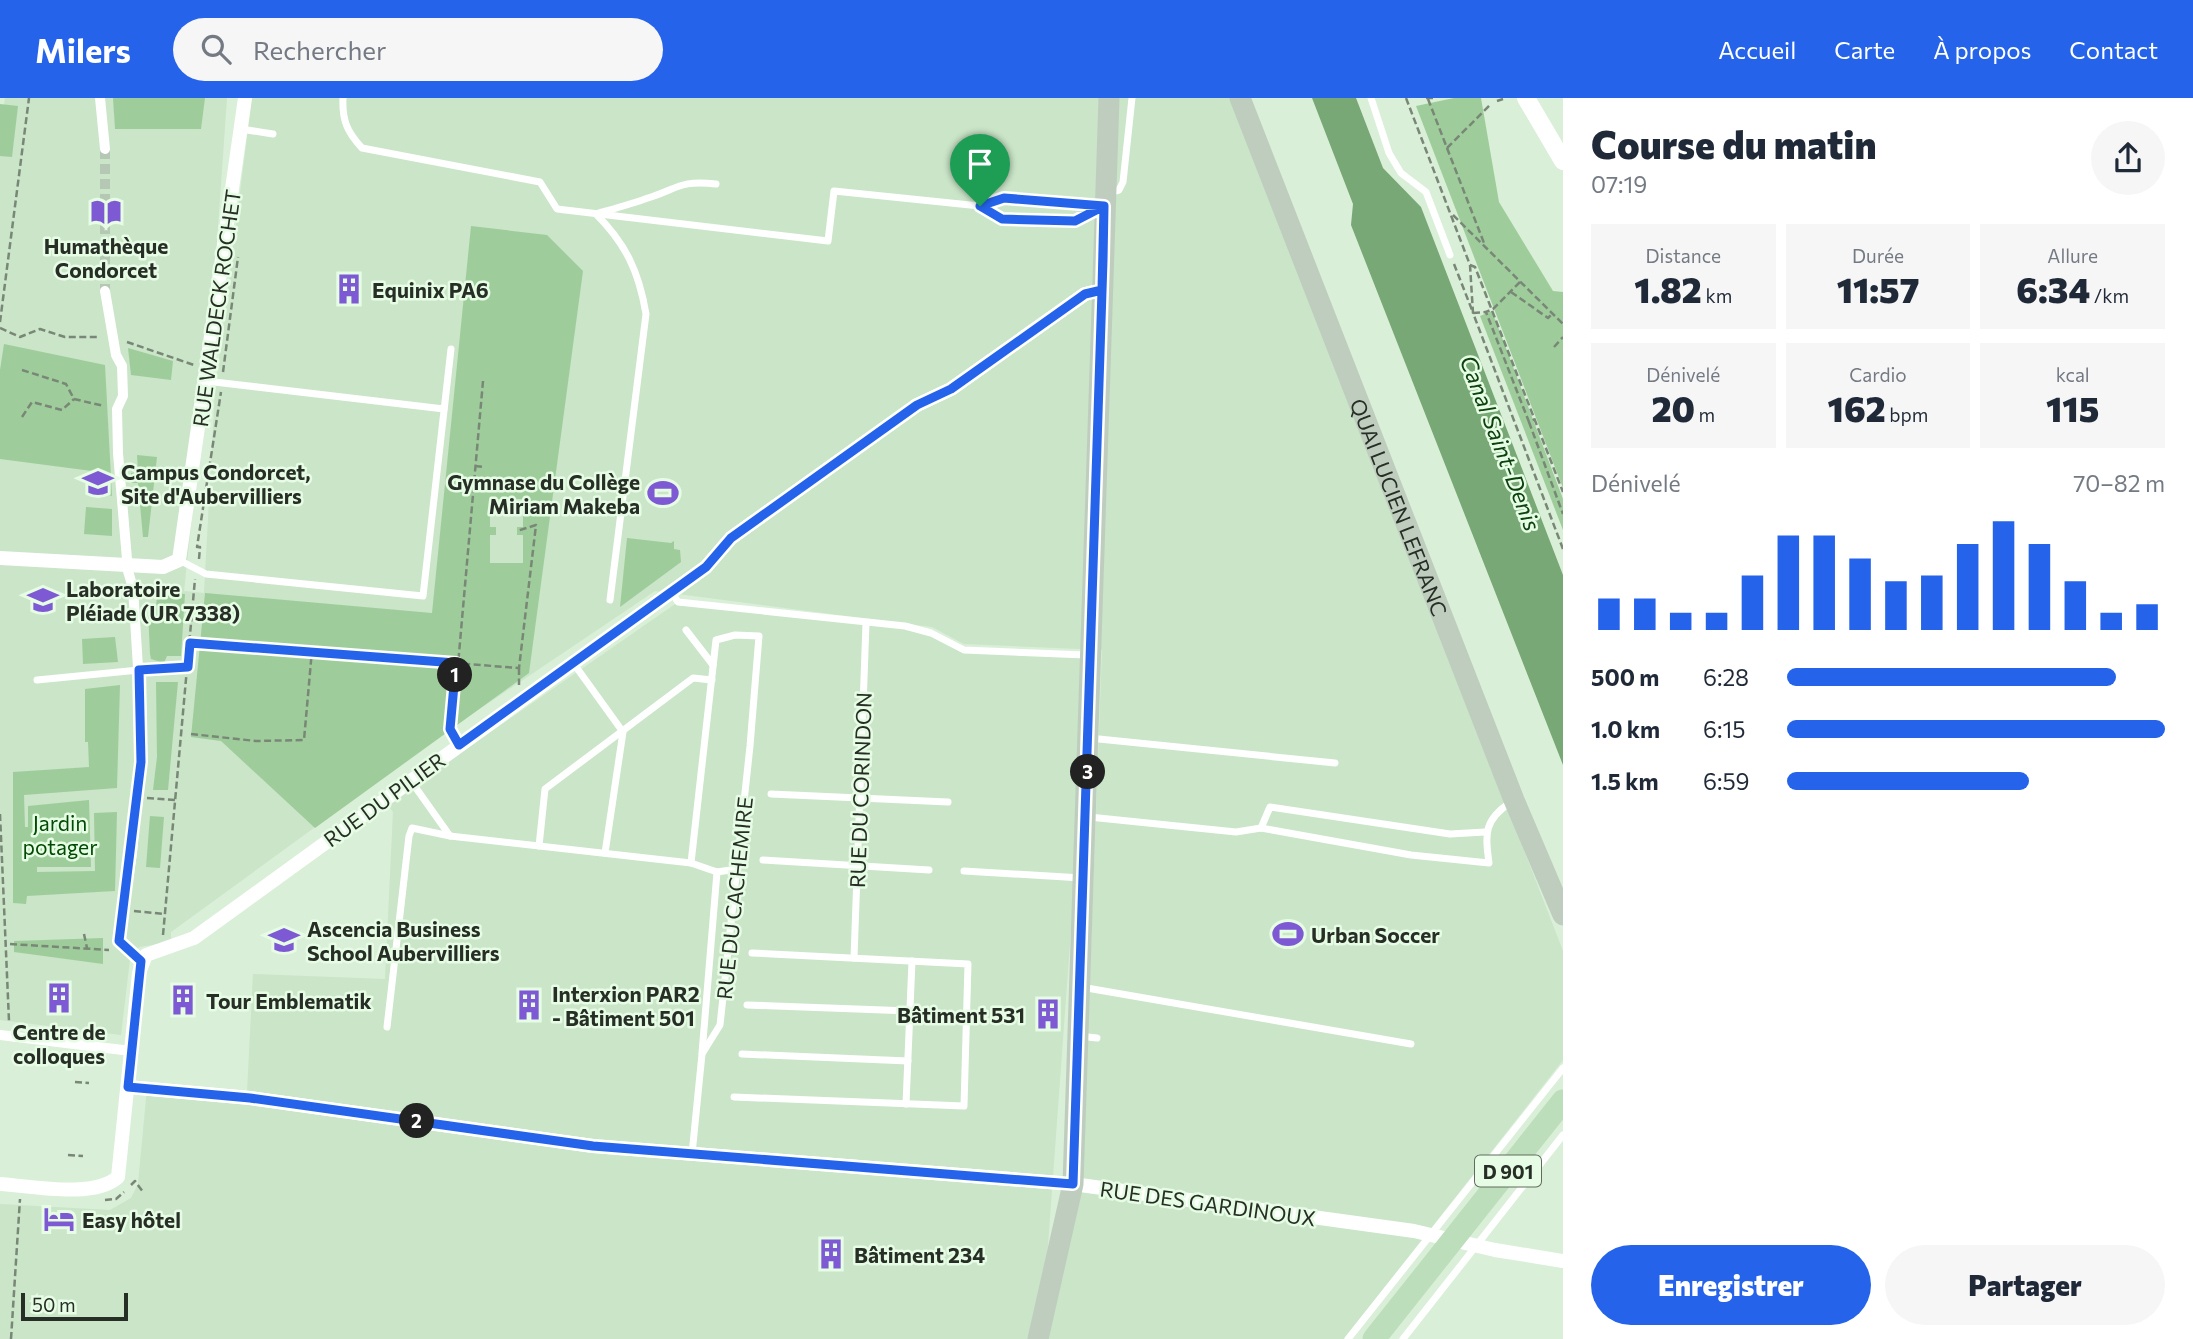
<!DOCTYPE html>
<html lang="fr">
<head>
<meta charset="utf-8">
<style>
  body { margin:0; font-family:Commissioner,sans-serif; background:#f6f6f7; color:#1f2937; height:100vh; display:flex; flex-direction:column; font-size:26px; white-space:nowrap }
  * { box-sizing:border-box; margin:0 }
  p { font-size:23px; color:#747a83 }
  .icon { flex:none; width:38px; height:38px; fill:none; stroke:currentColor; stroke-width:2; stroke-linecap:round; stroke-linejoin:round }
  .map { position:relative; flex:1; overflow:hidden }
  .drawer { display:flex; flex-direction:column; background:#fff; width:630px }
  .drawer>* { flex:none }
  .scale { position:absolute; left:21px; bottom:18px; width:107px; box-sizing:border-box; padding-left:7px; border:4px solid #262e25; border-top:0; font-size:19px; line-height:24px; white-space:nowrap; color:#262e25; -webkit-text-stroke:5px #e6fce4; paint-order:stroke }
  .pin { position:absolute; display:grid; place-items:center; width:60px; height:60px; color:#fff; margin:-72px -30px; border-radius:50% 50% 50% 0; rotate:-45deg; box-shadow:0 0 7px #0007 }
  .pin .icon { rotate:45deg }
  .km { position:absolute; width:35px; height:35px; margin:-18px; border-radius:50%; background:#222; color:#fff; font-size:19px; line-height:35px; text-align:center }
  .round { display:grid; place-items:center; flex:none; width:74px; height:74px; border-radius:37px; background:#f6f6f7 }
  .overview { display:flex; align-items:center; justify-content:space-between; height:119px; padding:0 28px }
  h1 { font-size:38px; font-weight:800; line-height:52px }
  .figures { display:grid; grid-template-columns:repeat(3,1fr); gap:10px; height:119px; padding:7px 28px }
  .figures div { display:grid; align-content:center; border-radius:0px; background:#f6f6f7; text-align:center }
  .figures b { font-size:35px; font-weight:800 }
  .figures small { font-size:19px; font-weight:400 }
  .figures p { font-size:19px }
  .chart { height:196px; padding:14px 28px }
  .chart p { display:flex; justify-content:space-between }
  .chart svg { width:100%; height:126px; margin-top:7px; stroke:#2563eb; stroke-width:6 }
  .cta { display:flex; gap:14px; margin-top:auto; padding:14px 28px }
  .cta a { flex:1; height:80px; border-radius:42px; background:#2563eb; color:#fff; font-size:28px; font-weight:800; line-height:80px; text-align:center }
  .cta a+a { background:#f6f6f7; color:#1f2937 }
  ul { padding:0 28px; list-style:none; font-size:23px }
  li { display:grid; grid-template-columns:112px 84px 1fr; align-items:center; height:52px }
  li i { height:18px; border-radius:9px; background:#2563eb }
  header { display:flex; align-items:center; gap:42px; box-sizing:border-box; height:98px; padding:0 35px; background:#2563eb; color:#fff }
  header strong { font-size:33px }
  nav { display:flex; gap:38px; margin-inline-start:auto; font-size:24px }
  .search { width:490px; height:63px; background:#f6f6f7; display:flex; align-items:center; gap:18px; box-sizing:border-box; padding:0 24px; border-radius:38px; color:#747a83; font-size:26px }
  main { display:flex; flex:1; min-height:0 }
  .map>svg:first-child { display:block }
</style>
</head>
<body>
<header>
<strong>Milers</strong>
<div class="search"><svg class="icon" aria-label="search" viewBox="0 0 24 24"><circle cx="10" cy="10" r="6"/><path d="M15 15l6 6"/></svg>Rechercher</div>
<nav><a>Accueil</a><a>Carte</a><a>À propos</a><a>Contact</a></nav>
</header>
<main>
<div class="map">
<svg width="1563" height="1241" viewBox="0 0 1563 1241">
  <rect width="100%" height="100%" fill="#d9efd7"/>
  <g fill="#cae5c8">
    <path d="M5,0H227L208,271L184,493L204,495L215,292L252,0H1233L1563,853V962L1344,1241H1046L1090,878L1102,552L964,546L932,529L655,493L450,631L171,834V844L139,849L130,861L121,937L0,922V34Z"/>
    <path d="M678,504L905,528L931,535L964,552L1091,557L1045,1188L1036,1241H0V1106L110,1112L131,1100L138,1086L147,990L247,995L253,876L385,881L393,714L387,706Z"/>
  </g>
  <g fill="#9ecd9b" fill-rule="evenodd">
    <path d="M113,0H205L201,31H115Z"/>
    <path d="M1454,0H1481L1499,104L1553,193L1563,194V390L1416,8Z"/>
    <path d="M0,6L18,8L12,59L0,58Z"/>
    <path d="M471,128L547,137L583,173L529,575L315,730L221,643L191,639L205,495L432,515ZM490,401H523V429H517V437H523V465H490V437H496V429H490Z"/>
    <path d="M1492,213L1563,401V432L1480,218Z"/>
    <path d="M4,246L105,267L112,398L91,391L92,373L0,361V272Z"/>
    <path d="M128,250L173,263L171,282L131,277Z"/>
    <path d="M137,357L157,359L148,439H143L138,385H131V375L138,374Z"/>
    <path d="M86,409L112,411V438L84,436Z"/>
    <path d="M627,440L671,445L674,443V451L680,452L681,464L620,509Z"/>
    <path d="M157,494L185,496L181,558H167L164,565L151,561L150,556L148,512L156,511Z"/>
    <path d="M115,539L118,564L83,566L82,541Z"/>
    <path d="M156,584H178L168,692H153L157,659Z"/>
    <path d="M120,587L117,690L24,697L25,729H28V708L89,702L91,769H37V774L95,773L94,715L117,714L115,793L27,798L26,806L13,805V674L89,669L88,644H85V591Z"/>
    <path d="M150,718L164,719L160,770L146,769Z"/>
    <path d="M103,840V866L14,854V843Z"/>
  </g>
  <path fill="#78a875" d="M1312,0H1356L1383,70L1421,109L1563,477V667L1351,127L1353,106Z"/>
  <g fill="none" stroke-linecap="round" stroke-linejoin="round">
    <path stroke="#b5c8b3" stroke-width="10" stroke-dasharray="10 5" stroke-linecap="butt" d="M105,51V193"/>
    <g stroke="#798777" stroke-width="2.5" stroke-dasharray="7 3.5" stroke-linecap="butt">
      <path d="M1406,0L1470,167L1473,215L1563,451"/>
      <path d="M1426,0H1433"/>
      <path d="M1428,1L1447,50L1491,6"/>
      <path d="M1497,3L1503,1"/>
      <path d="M1447,50L1484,145"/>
      <path d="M1453,117L1563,226"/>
      <path d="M1454,166L1472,212"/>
      <path d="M1470,167L1475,169L1563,394"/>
      <path d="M1520,184L1493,211L1486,214L1529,324L1535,321"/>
      <path d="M1511,194L1548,220L1552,216"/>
      <path d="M1473,215L1486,214"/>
      <path d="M0,224L29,0"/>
      <path d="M0,230L20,239L40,231L65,239H100"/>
      <path d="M127,244L194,267"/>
      <path d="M1554,249L1563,239"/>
      <path d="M22,272L66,286L74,301L104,308"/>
      <path d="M223,274L238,159"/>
      <path d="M22,319L32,304L62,312L74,301"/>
      <path d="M1529,324L1563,416"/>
      <path d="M475,368L484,369"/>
      <path d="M199,461L200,449H197L221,294"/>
      <path d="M191,545L519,570L536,427L517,433"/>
      <path d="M519,570V587"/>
      <path d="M150,572L188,569"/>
      <path d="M452,635L483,283"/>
      <path d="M191,636L256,643L304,642L312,552"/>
      <path d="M147,700L175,702"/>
      <path d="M0,716L9,923"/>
      <path d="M134,813L165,816"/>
      <path d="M84,836L87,850"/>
      <path d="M163,837L195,481"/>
      <path d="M10,846L109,852"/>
      <path d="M75,984L89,985"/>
      <path d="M68,1057L83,1058"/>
      <path d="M131,1087L135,1083L143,1094"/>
      <path d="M105,1102L116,1101L124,1094"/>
      <path d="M11,1241L20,1101"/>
    </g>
    <g stroke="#fff" stroke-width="7">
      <path d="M343,0C342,22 347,34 362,50L540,84L557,111L828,143L834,93L980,108"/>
      <path d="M1371,0L1389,55L1401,75L1426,94L1450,157"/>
      <path d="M241,31L273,36"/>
      <path d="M1108,95L1119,92L1123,84L1132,0"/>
      <path d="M1004,100L1104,108L1075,123L1002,121L980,108Z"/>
      <path d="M206,283L444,311"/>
      <path d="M179,462L206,476L423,498L451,251"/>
      <path d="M671,494L678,504L905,528L931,535L964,552L1086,557"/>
      <path d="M610,502L646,216C639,174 626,146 596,116C613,111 631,106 648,100C679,90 680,82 716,86"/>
      <path d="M686,532L713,567"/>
      <path d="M574,566L623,634L605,755"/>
      <path d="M37,582L139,572"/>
      <path d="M1089,640L1335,665"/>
      <path d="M411,683L450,738L691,765L717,774L737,771"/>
      <path d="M771,696L948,704"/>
      <path d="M1089,719L1236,734L1261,730L1411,757L1489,765C1485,735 1484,722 1511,704"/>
      <path d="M1261,730L1270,709L1450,736L1485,734"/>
      <path d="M539,748L545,691L693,580L712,582"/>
      <path d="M763,762L929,772"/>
      <path d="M691,765L716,542L735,537L759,538L750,648L720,927L702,956L692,1056"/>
      <path d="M964,773L1082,780"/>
      <path d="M854,860L866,525"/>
      <path d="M1081,889L1411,946"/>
      <path d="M747,907L910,913"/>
      <path d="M387,929L409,738L412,730L450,738"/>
      <path d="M1079,938L1097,940"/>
      <path d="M702,955L717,774"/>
      <path d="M742,956L908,963"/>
      <path d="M734,999L964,1008L968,866L752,855"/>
      <path d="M906,1006L912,863"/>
      <path d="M1348,1241L1563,970"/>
      <path d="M1403,1241L1563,1037"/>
    </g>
    <g stroke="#fff" stroke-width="10">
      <path d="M100,0L105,51"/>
      <path d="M105,193L116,257L122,268L123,298L117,311L118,355L128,473L133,490L142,633L132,755L119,843L141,863"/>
      <path d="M0,937L131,953"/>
    </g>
    <g stroke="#fff" stroke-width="14">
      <path d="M0,460L163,469L179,462L245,0"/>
      <path d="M128,989L250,1000L593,1048L1073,1086L1414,1133L1495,1152L1563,1163"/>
      <path d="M0,1086C32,1088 94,1101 118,1079L139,875L146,857L194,840L706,469L731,440L917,307L951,291L1085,196L1102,192"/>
    </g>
    <path stroke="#fff" stroke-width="18" d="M1526,0L1563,63"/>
    <g stroke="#bfcdbe" stroke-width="21">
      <path id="s1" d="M1240,0L1514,702L1563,817"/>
      <path d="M1038,1241L1073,1086L1109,0"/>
    </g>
    <path stroke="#bcdebb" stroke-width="23" d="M1374,1241L1563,1003"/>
  </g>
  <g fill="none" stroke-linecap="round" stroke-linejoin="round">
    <g stroke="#fff" stroke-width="14">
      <path id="route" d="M980,108L1004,100L1104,108L1102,192L1085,196L951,291L917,307L731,440L706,469L459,647L450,631L456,565L190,545L188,569L139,572L141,664L119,843L141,863L128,989L250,1000L593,1048L1073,1086L1103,162L1104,108L1075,123L1002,121L980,108"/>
    </g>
    <use href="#route" stroke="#2563eb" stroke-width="9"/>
  </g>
  <defs>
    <g id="library-bare" transform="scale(2.415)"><path d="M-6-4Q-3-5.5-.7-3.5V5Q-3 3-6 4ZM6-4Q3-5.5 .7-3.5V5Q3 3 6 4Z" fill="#7d59d3" stroke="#e6fce4" stroke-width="2.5" paint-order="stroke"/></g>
    <g id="building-bare" transform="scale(2.415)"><path d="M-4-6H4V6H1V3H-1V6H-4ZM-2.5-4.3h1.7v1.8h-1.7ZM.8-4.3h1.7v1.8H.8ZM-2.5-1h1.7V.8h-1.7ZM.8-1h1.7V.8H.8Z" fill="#7d59d3" stroke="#e6fce4" stroke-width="2.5" paint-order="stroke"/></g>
    <g id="university-bare" transform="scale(2.415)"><path d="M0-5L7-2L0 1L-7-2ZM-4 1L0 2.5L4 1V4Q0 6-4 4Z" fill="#7d59d3" stroke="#e6fce4" stroke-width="2.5" paint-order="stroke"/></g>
    <g id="stadium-bare" transform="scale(2.415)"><path d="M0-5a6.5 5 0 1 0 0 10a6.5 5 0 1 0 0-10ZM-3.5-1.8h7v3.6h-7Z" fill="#7d59d3" stroke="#e6fce4" stroke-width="2.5" paint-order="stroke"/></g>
    <g id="hotel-bare" transform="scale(2.415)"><path d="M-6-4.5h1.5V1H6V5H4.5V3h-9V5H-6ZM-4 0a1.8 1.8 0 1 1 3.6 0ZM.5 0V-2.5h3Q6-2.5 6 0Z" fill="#7d59d3" stroke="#e6fce4" stroke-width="2.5" paint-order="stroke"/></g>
  </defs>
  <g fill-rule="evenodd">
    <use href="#library-bare" x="106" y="114"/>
    <use href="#building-bare" x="349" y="191"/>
    <use href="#university-bare" x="98" y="385"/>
    <use href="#stadium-bare" x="663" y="395"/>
    <use href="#university-bare" x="43" y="502"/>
    <use href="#stadium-bare" x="1288" y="836"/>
    <use href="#university-bare" x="284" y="842"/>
    <use href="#building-bare" x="59" y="900"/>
    <use href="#building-bare" x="183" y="902"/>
    <use href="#building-bare" x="529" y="907"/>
    <use href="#building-bare" x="1048" y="916"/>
    <use href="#hotel-bare" x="59" y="1121"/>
    <use href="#building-bare" x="831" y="1156"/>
  </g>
  <g text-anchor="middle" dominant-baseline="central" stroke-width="5" stroke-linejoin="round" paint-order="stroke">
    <rect fill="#e6fce4" stroke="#606c5e" stroke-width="2" x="1475" y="1057.5" width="66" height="31" rx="5"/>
    <g font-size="19" font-weight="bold" fill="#262e25">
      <text x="1508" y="1073">D 901</text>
    </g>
    <g font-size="21" font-weight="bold" fill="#262e25" stroke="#e6fce4" text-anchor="start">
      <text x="106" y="147" text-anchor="middle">Humathèque<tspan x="106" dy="24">Condorcet</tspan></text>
      <text x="372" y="191">Equinix PA6</text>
      <text x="121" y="373">Campus Condorcet,<tspan x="121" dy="24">Site d'Aubervilliers</tspan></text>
      <text x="640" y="383" text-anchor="end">Gymnase du Collège<tspan x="640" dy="24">Miriam Makeba</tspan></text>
      <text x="66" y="490">Laboratoire<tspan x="66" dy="24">Pléiade (UR 7338)</tspan></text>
      <text x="307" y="830">Ascencia Business<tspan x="307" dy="24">School Aubervilliers</tspan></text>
      <text x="1311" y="836">Urban Soccer</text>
      <text x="552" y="895">Interxion PAR2<tspan x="552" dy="24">- Bâtiment 501</tspan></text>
      <text x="206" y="902">Tour Emblematik</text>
      <text x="1025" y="916" text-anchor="end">Bâtiment 531</text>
      <text x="59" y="933" text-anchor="middle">Centre de<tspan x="59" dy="24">colloques</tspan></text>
      <text x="82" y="1121">Easy hôtel</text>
      <text x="854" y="1156">Bâtiment 234</text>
    </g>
    <g font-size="21" fill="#262e25" stroke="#e6fce4">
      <text transform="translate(216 210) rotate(-82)">RUE WALDECK ROCHET</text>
      <text stroke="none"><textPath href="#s1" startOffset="439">QUAI LUCIEN LEFRANC</textPath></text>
      <text transform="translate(860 692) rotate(-88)">RUE DU CORINDON</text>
      <text transform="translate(384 701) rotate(-36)">RUE DU PILIER</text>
      <text transform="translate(734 800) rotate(-84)">RUE DU CACHEMIRE</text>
      <text transform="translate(1208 1105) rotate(8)">RUE DES GARDINOUX</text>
    </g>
    <g font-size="21" fill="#004a03" stroke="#e6fce4">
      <text x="60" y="724">Jardin<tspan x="60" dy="24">potager</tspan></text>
    </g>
    <g font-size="23" font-style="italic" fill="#0d410e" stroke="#e6fce4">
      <text transform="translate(1501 345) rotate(69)">Canal Saint-Denis</text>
    </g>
  </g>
</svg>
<div class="scale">50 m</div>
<div class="pin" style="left:980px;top:108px;background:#1e9e55"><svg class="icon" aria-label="arrive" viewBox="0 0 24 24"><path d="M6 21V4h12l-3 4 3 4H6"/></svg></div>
<b class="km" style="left:455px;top:577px">1</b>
<b class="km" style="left:417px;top:1023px">2</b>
<b class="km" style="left:1088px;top:674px">3</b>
</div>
<section class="drawer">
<div class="overview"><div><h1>Course du matin</h1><p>07:19</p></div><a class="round"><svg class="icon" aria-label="share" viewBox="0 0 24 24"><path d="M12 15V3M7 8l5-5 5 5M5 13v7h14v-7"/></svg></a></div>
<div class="figures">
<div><p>Distance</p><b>1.82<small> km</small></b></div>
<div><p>Durée</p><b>11:57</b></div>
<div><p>Allure</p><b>6:34<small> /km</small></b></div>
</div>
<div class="figures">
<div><p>Dénivelé</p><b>20<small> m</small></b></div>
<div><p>Cardio</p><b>162<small> bpm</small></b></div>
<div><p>kcal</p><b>115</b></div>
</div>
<div class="chart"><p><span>Dénivelé</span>70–82 m</p>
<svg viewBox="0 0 160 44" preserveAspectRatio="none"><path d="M5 44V33M15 44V33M25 44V38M35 44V38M45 44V25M55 44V11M65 44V11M75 44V19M85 44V27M95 44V25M105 44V14M115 44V6M125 44V14M135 44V27M145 44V38M155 44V35"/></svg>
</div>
<ul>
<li><b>500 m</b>6:28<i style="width:87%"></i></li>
<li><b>1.0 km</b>6:15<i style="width:100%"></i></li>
<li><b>1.5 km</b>6:59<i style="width:64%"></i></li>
</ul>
<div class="cta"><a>Enregistrer</a><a>Partager</a></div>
</section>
</main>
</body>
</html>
